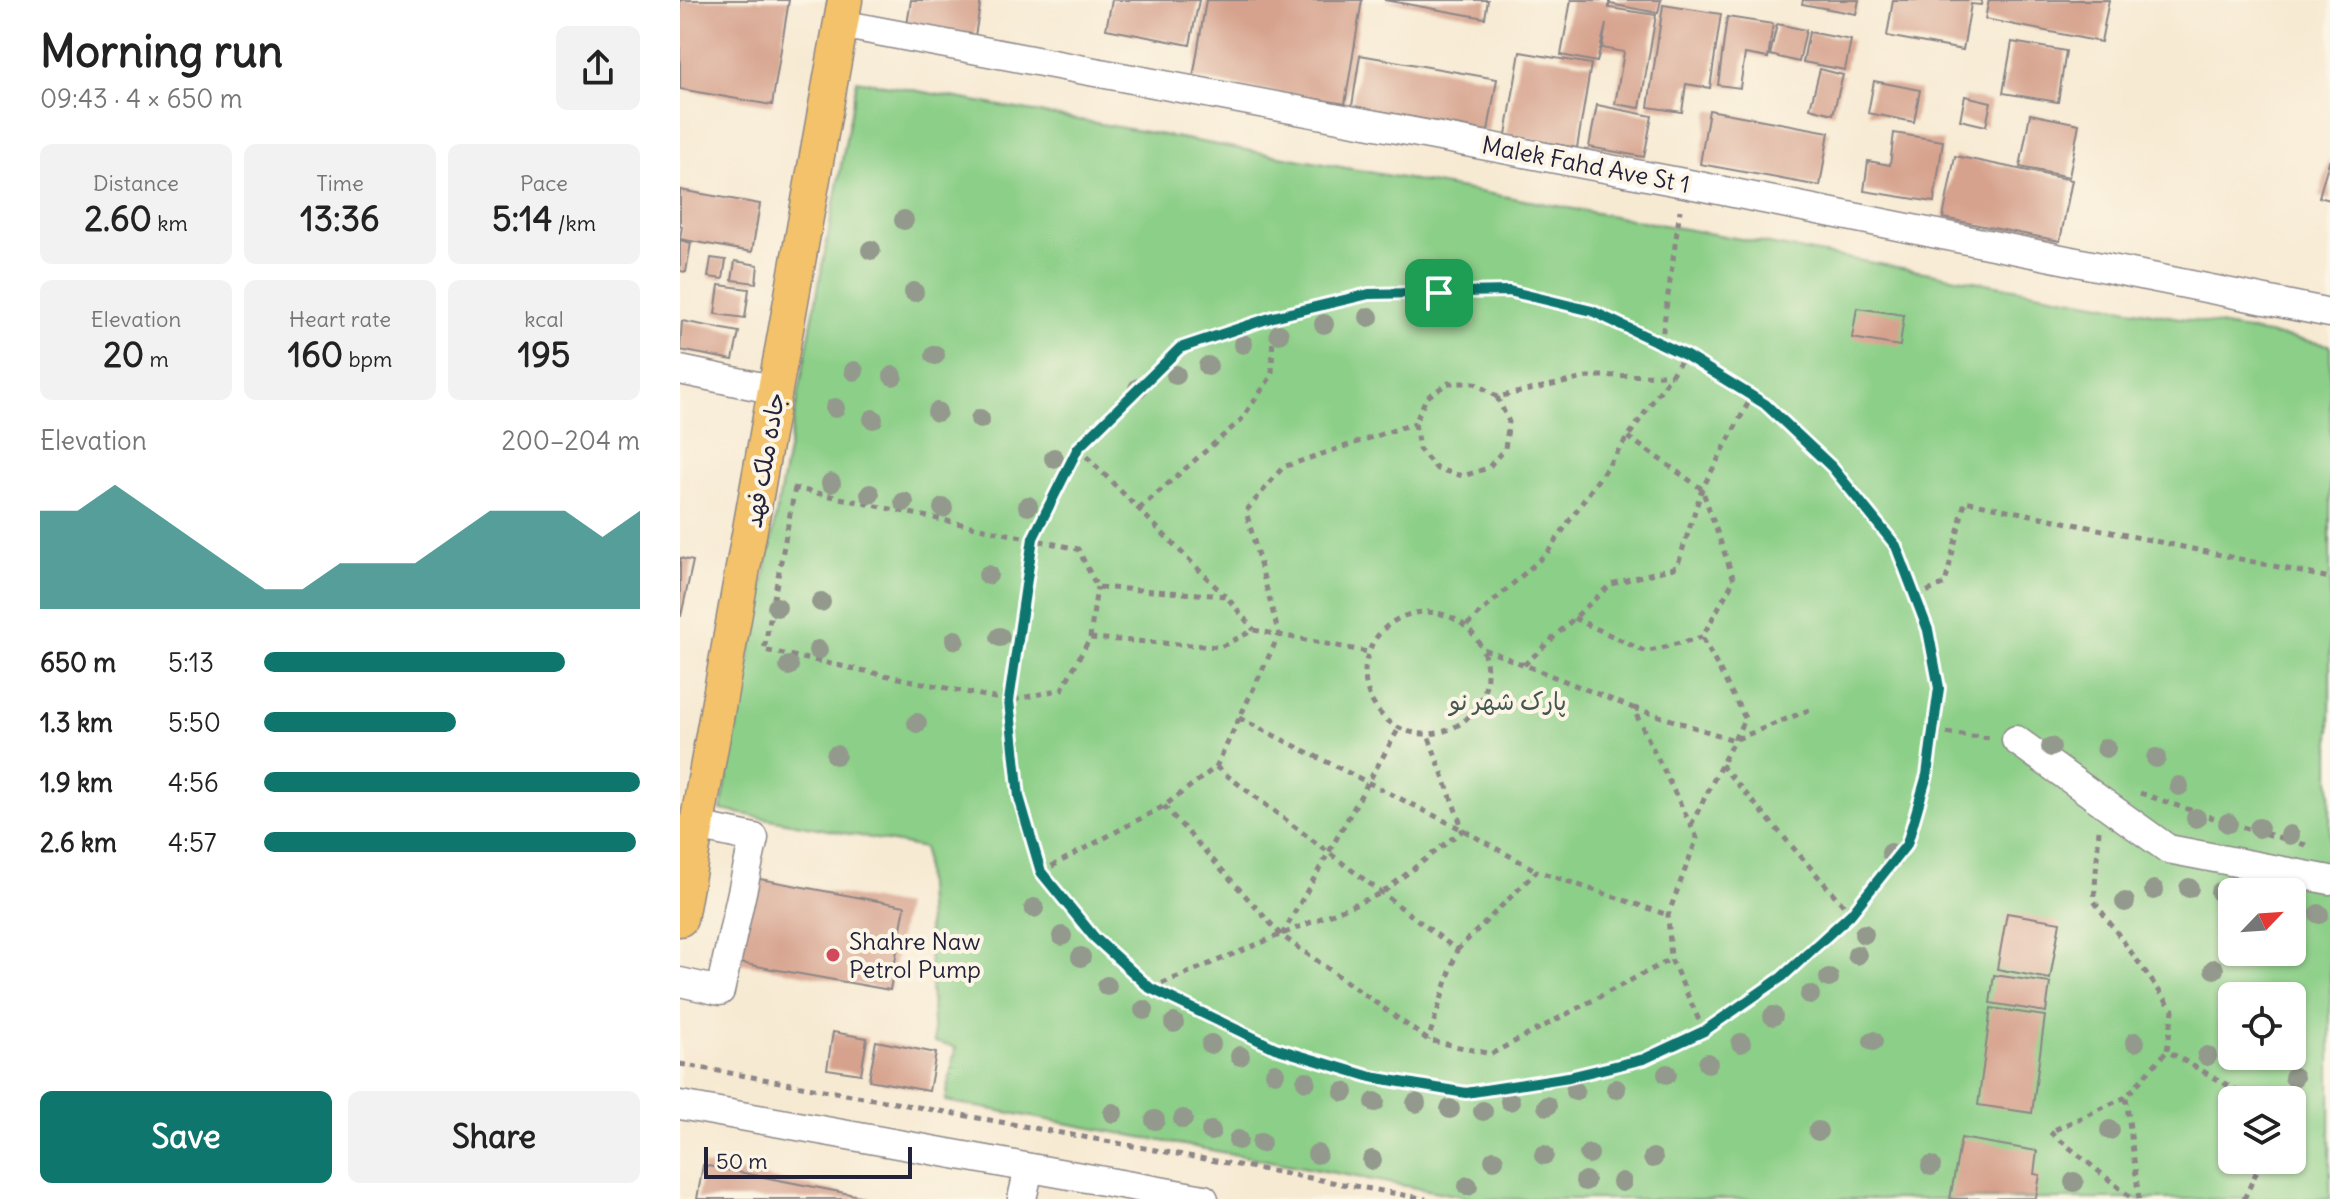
<!DOCTYPE html>
<html lang="en">
<head>
<meta charset="utf-8">
<style>
  body { margin:0; font-family:Delius,"Playpen Sans Arabic",sans-serif; background:#f2f2f2; color:#222; height:100vh; display:flex; flex-direction:column; font-size:30px; white-space:nowrap }
  * { box-sizing:border-box; margin:0 }
  p { font-size:26px; color:#767676 }
  .icon { flex:none; width:44px; height:44px; fill:none; stroke:currentColor; stroke-width:2; stroke-linecap:round; stroke-linejoin:round }
  .map { position:relative; flex:1; overflow:hidden }
  .panel { display:flex; flex-direction:column; background:#fff; width:680px }
  .panel>* { flex:none }
  .needle { width:52px; rotate:65deg }
  .buttons { position:absolute; left:1538px; top:878px; display:grid; gap:16px }
  .buttons a { display:grid; place-items:center; width:88px; height:88px; border-radius:12px; background:#fff; box-shadow:0 2px 6px #0004; font-size:40px }
  .scale { position:absolute; left:24px; bottom:20px; width:208px; box-sizing:border-box; padding-left:8px; border:4px solid #22223b; border-top:0; font-size:22px; line-height:28px; white-space:nowrap; color:#22223b; -webkit-text-stroke:6px #fcf5e5; paint-order:stroke }
  .pin { position:absolute; display:grid; place-items:center; width:68px; height:68px; color:#fff; margin:-34px; border-radius:16px; box-shadow:0 4px 12px #0006 }
  .round { display:grid; place-items:center; flex:none; width:84px; height:84px; border-radius:12px; background:#f2f2f2 }
  .overview { display:flex; align-items:center; justify-content:space-between; height:136px; padding:0 40px }
  h1 { font-size:44px; font-weight:800; line-height:60px }
  .stats { display:grid; grid-template-columns:repeat(3,1fr); gap:12px; height:136px; padding:8px 40px }
  .stats div { display:grid; align-content:center; border-radius:12px; background:#f2f2f2; text-align:center }
  .stats b { font-size:34px; font-weight:800 }
  .stats small { font-size:22px; font-weight:400 }
  .stats p { font-size:22px }
  .chart { height:224px; padding:16px 40px }
  .chart p { display:flex; justify-content:space-between }
  .chart svg { width:100%; height:144px; margin-top:8px; fill:#0f766e; opacity:.7 }
  .action { display:flex; gap:16px; margin-top:auto; padding:16px 40px }
  .action a { flex:1; height:92px; border-radius:12px; background:#0f766e; color:#fff; font-size:32px; font-weight:800; line-height:92px; text-align:center }
  .action a+a { background:#f2f2f2; color:#222 }
  ul { padding:0 40px; list-style:none; font-size:26px }
  li { display:grid; grid-template-columns:128px 96px 1fr; align-items:center; height:60px }
  li i { height:20px; border-radius:10px; background:#0f766e }
  main { display:flex; flex:1; min-height:0 }
  .map>svg:first-child { display:block }
</style>
</head>
<body>
<main>
<section class="panel">
<div class="overview"><div><h1>Morning run</h1><p>09:43 · 4 × 650 m</p></div><a class="round"><svg class="icon" aria-label="share" viewBox="0 0 24 24"><path d="M12 15V3M7 8l5-5 5 5M5 13v7h14v-7"/></svg></a></div>
<div class="stats">
<div><p>Distance</p><b>2.60<small> km</small></b></div>
<div><p>Time</p><b>13:36</b></div>
<div><p>Pace</p><b>5:14<small> /km</small></b></div>
</div>
<div class="stats">
<div><p>Elevation</p><b>20<small> m</small></b></div>
<div><p>Heart rate</p><b>160<small> bpm</small></b></div>
<div><p>kcal</p><b>195</b></div>
</div>
<div class="chart"><p><span>Elevation</span>200–204 m</p>
<svg viewBox="0 0 160 44" preserveAspectRatio="none"><path d="M0 44V14L10 14L20 6L30 14L40 22L50 30L60 38L70 38L80 30L90 30L100 30L110 22L120 14L130 14L140 14L150 22L160 14V44z"/></svg>
</div>
<ul>
<li><b>650 m</b>5:13<i style="width:80%"></i></li>
<li><b>1.3 km</b>5:50<i style="width:51%"></i></li>
<li><b>1.9 km</b>4:56<i style="width:100%"></i></li>
<li><b>2.6 km</b>4:57<i style="width:99%"></i></li>
</ul>
<div class="action"><a>Save</a><a>Share</a></div>
</section>
<div class="map">
<svg width="1650" height="1199" viewBox="0 0 1650 1199">
  <rect width="100%" height="100%" fill="#fcf5e5"/>
  <filter id="ink" filterUnits="userSpaceOnUse"><feTurbulence type="fractalNoise" baseFrequency=".0125" numOctaves="2"/><feDisplacementMap in="SourceGraphic" scale="16" xChannelSelector="R" yChannelSelector="G"/><feConvolveMatrix kernelMatrix="1 2 1 2 8 2 1 2 1" color-interpolation-filters="sRGB"/></filter>
  <filter id="wash" filterUnits="userSpaceOnUse"><feTurbulence type="fractalNoise" baseFrequency=".006" numOctaves="4" result="noise"/><feDisplacementMap in="SourceGraphic" scale="32" xChannelSelector="R" yChannelSelector="G"/><feGaussianBlur stdDeviation="1.8" result="paint"/><feColorMatrix in="noise" values="0 0 0 0 0 0 0 0 0 0 0 0 0 0 0 0 0 1.4 0 .05"/><feComposite in="paint" operator="in"/></filter>
  <g filter="url(#wash)">
    <rect width="100%" height="100%" fill="#f7ead3"/>
    <path fill="#8ccf88" stroke="#577862" stroke-width="2" fill-rule="evenodd" d="M177,80L1650,345V1199H796L265,1101L276,1047L254,1042L244,848L41,810ZM1552,892H1612V952H1552ZM1552,996H1612V1056H1552ZM1552,1100H1612V1160H1552Z"/>
    <g id="blocks">
      <g fill="#d6a28d">
        <path d="M0,0H109L92,105L0,89Z"/>
        <path d="M231,0H301L294,42L226,31Z"/>
        <path d="M432,0H519L510,45L426,29Z"/>
        <path d="M526,0H682L665,104L513,78Z"/>
        <path d="M704,0H808L805,18Z"/>
        <path d="M891,0H929V8L976,15L960,108L935,104L944,52L922,48L926,24L917,62L881,55Z"/>
        <path d="M930,0H981L978,13L930,4Z"/>
        <path d="M1123,0H1179L1176,14L1122,4Z"/>
        <path d="M1213,0H1302L1301,5L1291,4L1283,50L1207,36Z"/>
        <path d="M1309,0H1429L1421,42L1305,19Z"/>
        <path d="M983,5L1041,14L1030,88L1006,84L1002,112L968,107Z"/>
        <path d="M1047,17L1093,24L1088,58L1065,54L1060,88L1038,85Z"/>
        <path d="M1097,24L1126,30L1119,62L1090,55Z"/>
        <path d="M1129,32L1171,40L1165,70L1123,62Z"/>
        <path d="M1332,42L1386,51L1378,102L1323,93Z"/>
        <path d="M840,52L911,64L897,148L826,135Z"/>
        <path d="M680,55L817,79L808,131L672,106Z"/>
        <path d="M1140,69L1163,75L1153,114L1130,108Z"/>
        <path d="M1194,81L1240,90L1234,122L1188,113Z"/>
        <path d="M1285,96L1311,102L1306,126L1280,120Z"/>
        <path d="M917,105L972,116L964,157L909,147Z"/>
        <path d="M1029,110L1149,132L1140,186L1020,164Z"/>
        <path d="M1350,114L1399,124L1389,177L1340,167Z"/>
        <path d="M1214,133L1263,141L1254,202L1184,191L1188,161L1210,165Z"/>
        <path d="M1275,156L1392,180L1380,241L1263,218Z"/>
        <path d="M1649,161H1650V200L1639,197Z"/>
        <path d="M0,190L80,204L72,252L0,239L2,226H0Z"/>
        <path d="M0,240L11,243L6,272L0,271Z"/>
        <path d="M31,258L46,260L43,279L28,277Z"/>
        <path d="M55,261L78,265L76,283L52,280Z"/>
        <path d="M39,285L69,289L65,318L35,314Z"/>
        <path d="M1177,308L1224,315L1220,346L1172,338Z"/>
        <path d="M2,321L59,332L53,360L0,350Z"/>
        <path d="M0,558L13,561L1,616H0Z"/>
        <path d="M69,877L225,906L210,990L54,962Z"/>
        <path d="M1327,913L1380,922L1370,979L1317,969Z"/>
        <path d="M1314,975L1370,983L1366,1012L1310,1003Z"/>
        <path d="M1311,1008L1365,1016L1352,1113L1298,1105Z"/>
        <path d="M153,1032L187,1038L181,1074L147,1069Z"/>
        <path d="M196,1041L256,1053L249,1091L189,1080Z"/>
        <path d="M1281,1138L1357,1151L1354,1174L1360,1175L1356,1198L1270,1199Z"/>
        <path d="M23,1165L190,1198V1199H17Z"/>
      </g>
    </g>
  </g>
  <g filter="url(#ink)">
    <use href="#blocks" fill-opacity="0" stroke="#8c8687" stroke-width="2"/>
    <g fill="none" stroke-linecap="round" stroke-linejoin="round">
      <g stroke="#8c8687" stroke-width="31">
        <g id="minor">
          <path d="M160,24L1004,183L1650,313"/>
          <path d="M0,370L96,390"/>
          <path d="M1336,740L1488,849L1650,880"/>
          <path d="M0,982L40,991L74,838L17,826"/>
          <path d="M0,1105L524,1199"/>
          <path d="M342,1199L349,1168"/>
        </g>
      </g>
      <g stroke="#8c8687" stroke-width="37">
        <path id="major" d="M0,919L165,0"/>
      </g>
      <g stroke="#8c8687" stroke-width="5" stroke-dasharray="6 6" stroke-linecap="butt">
        <path d="M829,291L912,311L1005,355L1085,404L1152,467L1216,546L1248,630L1259,688L1247,775L1227,844L1171,914L1102,977L1024,1031L964,1059L889,1077L786,1093L691,1077L595,1048L470,988L414,937L361,872L339,797L329,701L353,538L398,448L500,348L593,317L689,294Z"/>
        <path d="M981,344L1000,210"/>
        <path d="M817,397L829,422L825,448L808,468L783,476L757,469L739,449L735,423L746,398L768,383H795L817,397L914,376L991,375"/>
        <path d="M398,448L545,596"/>
        <path d="M113,488L398,549L417,587L546,596L574,630"/>
        <path d="M115,488L84,650L329,701L382,689L410,638L540,647L574,630L688,652"/>
        <path d="M459,509L561,420L592,375L593,317"/>
        <path d="M1236,596L1265,584L1285,501L1650,578"/>
        <circle cx="746" cy="673" r="61"/>
        <path d="M894,618L966,652L1022,637L1054,580L1022,489L948,437"/>
        <path d="M787,625L867,553L1005,355"/>
        <path d="M410,638L417,587"/>
        <path d="M804,649L953,708L1017,838L988,915L991,959L1024,1031"/>
        <path d="M844,665L931,584L997,567L1022,489L1072,396"/>
        <path d="M954,708L1054,740L1129,710"/>
        <path d="M559,718L783,830L857,871"/>
        <path d="M1255,732L1310,738"/>
        <path d="M1041,765L1171,914"/>
        <path d="M536,767L777,950L748,1040"/>
        <path d="M1460,793L1548,823L1626,845"/>
        <path d="M484,806L601,935L748,1040L811,1054L991,959"/>
        <path d="M1011,825L1065,718L1022,637"/>
        <path d="M1419,830L1414,901L1493,1010L1487,1051L1574,1100"/>
        <path d="M361,872L484,806L536,767L599,635L566,511L603,467L735,423"/>
        <path d="M602,935L719,728"/>
        <path d="M777,950L857,871L988,915"/>
        <path d="M471,988L702,893L783,830L748,735"/>
        <path d="M0,1064L746,1199"/>
        <path d="M1446,1097L1370,1132L1453,1199"/>
        <path d="M1459,1199L1446,1097L1487,1051"/>
        <path d="M1564,1199L1582,1160"/>
      </g>
      <use href="#minor" stroke="#fff" stroke-width="28"/>
      <use href="#major" stroke="#f3c26a" stroke-width="34"/>
    </g>
    <g fill="#93998c">
      <circle cx="224" cy="220" r="10"/>
      <circle cx="191" cy="250" r="10"/>
      <circle cx="234" cy="292" r="10"/>
      <circle cx="689" cy="317" r="10"/>
      <circle cx="644" cy="324" r="10"/>
      <circle cx="599" cy="334" r="10"/>
      <circle cx="563" cy="344" r="10"/>
      <circle cx="255" cy="355" r="10"/>
      <circle cx="528" cy="366" r="10"/>
      <circle cx="174" cy="371" r="10"/>
      <circle cx="496" cy="375" r="10"/>
      <circle cx="213" cy="376" r="10"/>
      <circle cx="458" cy="388" r="10"/>
      <circle cx="155" cy="408" r="10"/>
      <circle cx="257" cy="412" r="10"/>
      <circle cx="193" cy="419" r="10"/>
      <circle cx="300" cy="419" r="10"/>
      <circle cx="374" cy="458" r="10"/>
      <circle cx="151" cy="483" r="10"/>
      <circle cx="190" cy="494" r="10"/>
      <circle cx="224" cy="502" r="10"/>
      <circle cx="348" cy="506" r="10"/>
      <circle cx="263" cy="508" r="10"/>
      <circle cx="308" cy="575" r="10"/>
      <circle cx="141" cy="602" r="10"/>
      <circle cx="97" cy="607" r="10"/>
      <circle cx="320" cy="637" r="10"/>
      <circle cx="275" cy="640" r="10"/>
      <circle cx="138" cy="650" r="10"/>
      <circle cx="109" cy="666" r="10"/>
      <circle cx="237" cy="723" r="10"/>
      <circle cx="1371" cy="747" r="10"/>
      <circle cx="1426" cy="748" r="10"/>
      <circle cx="156" cy="755" r="10"/>
      <circle cx="1476" cy="758" r="10"/>
      <circle cx="1499" cy="786" r="10"/>
      <circle cx="1516" cy="818" r="10"/>
      <circle cx="1548" cy="823" r="10"/>
      <circle cx="1579" cy="828" r="10"/>
      <circle cx="1610" cy="835" r="10"/>
      <circle cx="1211" cy="853" r="10"/>
      <circle cx="1509" cy="888" r="10"/>
      <circle cx="1474" cy="890" r="10"/>
      <circle cx="1540" cy="892" r="10"/>
      <circle cx="1445" cy="902" r="10"/>
      <circle cx="354" cy="908" r="10"/>
      <circle cx="1639" cy="914" r="10"/>
      <circle cx="1184" cy="934" r="10"/>
      <circle cx="382" cy="936" r="10"/>
      <circle cx="1177" cy="955" r="10"/>
      <circle cx="401" cy="957" r="10"/>
      <circle cx="1534" cy="969" r="10"/>
      <circle cx="1149" cy="978" r="10"/>
      <circle cx="427" cy="986" r="10"/>
      <circle cx="1130" cy="995" r="10"/>
      <circle cx="464" cy="1010" r="10"/>
      <circle cx="1093" cy="1016" r="10"/>
      <circle cx="494" cy="1023" r="10"/>
      <circle cx="1193" cy="1041" r="10"/>
      <circle cx="1455" cy="1042" r="10"/>
      <circle cx="1061" cy="1043" r="10"/>
      <circle cx="531" cy="1044" r="10"/>
      <circle cx="560" cy="1056" r="10"/>
      <circle cx="1527" cy="1056" r="10"/>
      <circle cx="1028" cy="1063" r="10"/>
      <circle cx="595" cy="1073" r="10"/>
      <circle cx="987" cy="1074" r="10"/>
      <circle cx="1614" cy="1077" r="10"/>
      <circle cx="626" cy="1081" r="10"/>
      <circle cx="936" cy="1089" r="10"/>
      <circle cx="895" cy="1091" r="10"/>
      <circle cx="664" cy="1092" r="10"/>
      <circle cx="830" cy="1101" r="10"/>
      <circle cx="695" cy="1102" r="10"/>
      <circle cx="736" cy="1103" r="10"/>
      <circle cx="867" cy="1106" r="10"/>
      <circle cx="770" cy="1109" r="10"/>
      <circle cx="803" cy="1111" r="10"/>
      <circle cx="433" cy="1113" r="10"/>
      <circle cx="503" cy="1119" r="10"/>
      <circle cx="475" cy="1120" r="10"/>
      <circle cx="1430" cy="1130" r="10"/>
      <circle cx="531" cy="1131" r="10"/>
      <circle cx="1138" cy="1131" r="10"/>
      <circle cx="558" cy="1140" r="10"/>
      <circle cx="581" cy="1143" r="10"/>
      <circle cx="637" cy="1154" r="10"/>
      <circle cx="909" cy="1154" r="10"/>
      <circle cx="864" cy="1155" r="10"/>
      <circle cx="973" cy="1158" r="10"/>
      <circle cx="692" cy="1160" r="10"/>
      <circle cx="814" cy="1160" r="10"/>
      <circle cx="1251" cy="1166" r="10"/>
      <circle cx="905" cy="1181" r="10"/>
      <circle cx="942" cy="1182" r="10"/>
      <circle cx="1394" cy="1182" r="10"/>
      <circle cx="788" cy="1186" r="10"/>
    </g>
  </g>
  <g fill="none" stroke-linecap="round" stroke-linejoin="round" filter="url(#ink)">
    <g stroke="#fff" stroke-width="16">
      <path id="route" d="M829,291L912,311L1005,355L1085,404L1152,467L1216,546L1248,630L1259,688L1247,775L1227,844L1171,914L1102,977L1024,1031L964,1059L889,1077L786,1093L691,1077L595,1048L470,988L414,937L361,872L339,797L329,701L353,538L398,448L500,348L593,317L689,294Z"/>
    </g>
    <use href="#route" stroke="#0f766e" stroke-width="10"/>
  </g>
  <circle fill="#d1495b" stroke="#fcf5e5" stroke-width="3" cx="153" cy="955" r="8"/>
  <g text-anchor="middle" dominant-baseline="central" stroke-width="8" stroke-linejoin="round" paint-order="stroke">
    <g font-size="24" fill="#22223b" stroke="#fcf5e5">
      <text transform="translate(906 164) rotate(11)">Malek Fahd Ave St 1</text>
      <text transform="translate(84 460) rotate(-80)">جاده ملک فهد</text>
    </g>
    <g font-size="24" fill="#425652" stroke="#fcf5e5">
      <text x="828" y="701">پارک شهر نو</text>
    </g>
    <g font-size="24" fill="#22223b" stroke="#fcf5e5" text-anchor="start">
      <text x="169" y="941">Shahre Naw<tspan x="169" dy="28">Petrol Pump</tspan></text>
    </g>
  </g>
</svg>
<div class="buttons">
<a><svg class="needle" viewBox="-14 -14 28 28"><path d="M0-13l5 13h-10z" fill="#e53935"/><path d="M0 13l5-13h-10z" fill="#767676"/></svg></a>
<a><svg class="icon" aria-label="locate" viewBox="0 0 24 24"><circle cx="12" cy="12" r="6"/><path d="M12 2v4M12 18v4M2 12h4M18 12h4"/></svg></a>
<a><svg class="icon" aria-label="layers" viewBox="0 0 24 24"><path d="M12 4l9 5-9 5-9-5zM3 14l9 5 9-5"/></svg></a>
</div>
<div class="scale">50 m</div>
<div class="pin" style="left:759px;top:293px;background:#1e9e55"><svg class="icon" aria-label="arrive" viewBox="0 0 24 24"><path d="M6 21V4h12l-3 4 3 4H6"/></svg></div>
</div>
</main>
</body>
</html>
